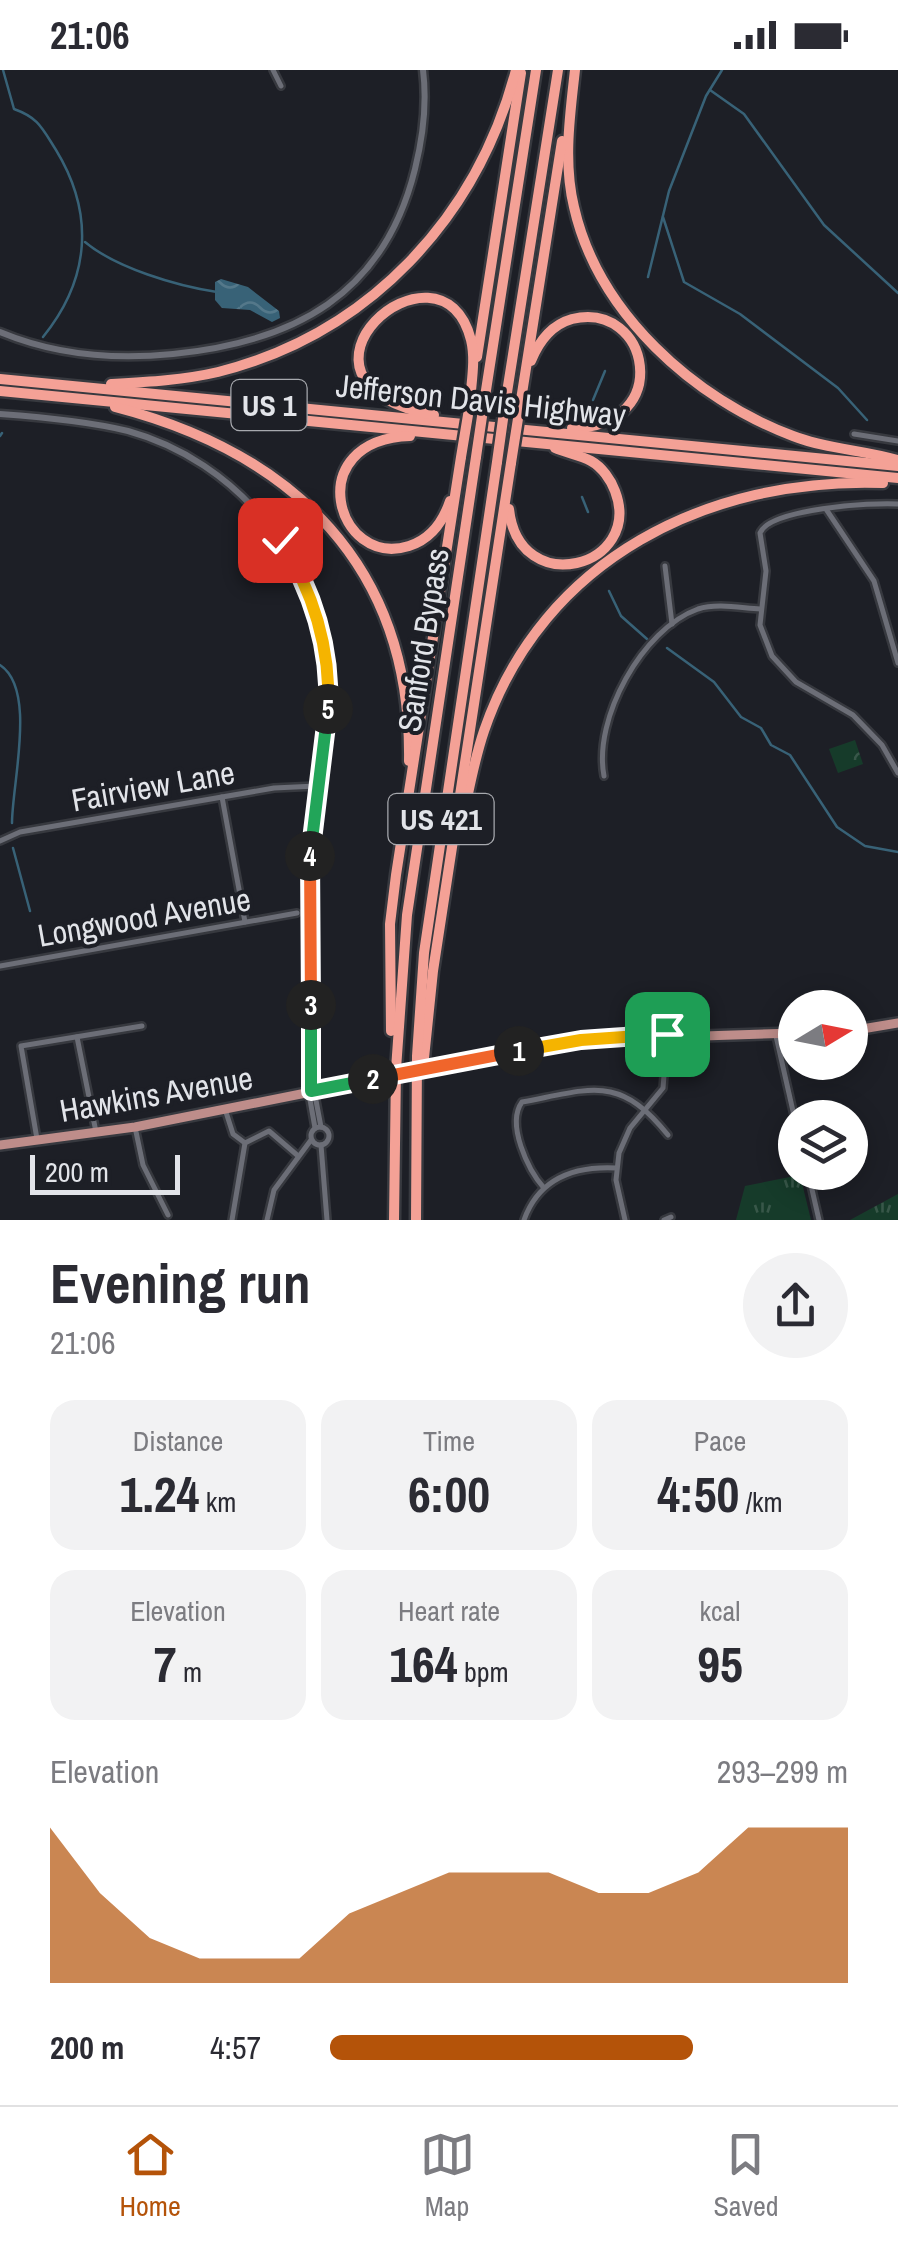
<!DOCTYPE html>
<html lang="en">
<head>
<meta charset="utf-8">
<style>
  body { margin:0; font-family:"Archivo Narrow",sans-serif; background:#f2f2f3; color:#2b2b33; height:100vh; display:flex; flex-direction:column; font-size:38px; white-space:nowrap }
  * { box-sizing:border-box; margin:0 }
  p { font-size:32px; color:#7c7c81 }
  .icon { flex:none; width:55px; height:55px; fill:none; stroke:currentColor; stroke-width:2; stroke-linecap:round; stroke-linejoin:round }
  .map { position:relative; height:1150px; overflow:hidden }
  .drawer { display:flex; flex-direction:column; background:#fff; flex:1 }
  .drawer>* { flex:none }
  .needle { width:65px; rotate:80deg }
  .fabs { position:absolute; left:778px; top:920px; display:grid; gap:20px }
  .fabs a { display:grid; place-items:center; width:90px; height:90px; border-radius:50%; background:#fff; box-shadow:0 5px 25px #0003; font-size:50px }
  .scale { position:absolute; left:30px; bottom:25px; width:150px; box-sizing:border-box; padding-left:10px; border:5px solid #e2e4e9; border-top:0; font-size:28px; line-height:35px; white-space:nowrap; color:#e2e4e9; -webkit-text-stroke:8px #1d1f26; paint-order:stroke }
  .pin { position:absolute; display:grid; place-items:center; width:85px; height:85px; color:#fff; margin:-42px; border-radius:20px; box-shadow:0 5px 15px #0006 }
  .km { position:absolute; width:50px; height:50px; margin:-25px; border-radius:50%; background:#222; color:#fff; font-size:28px; line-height:50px; text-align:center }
  .round { display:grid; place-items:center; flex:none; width:105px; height:105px; border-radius:52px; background:#f2f2f3 }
  .headline { display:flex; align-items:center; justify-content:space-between; height:170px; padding:0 50px }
  h1 { font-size:55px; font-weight:700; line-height:75px }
  .metrics { display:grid; grid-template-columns:repeat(3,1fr); gap:15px; height:170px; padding:10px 50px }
  .metrics div { display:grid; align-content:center; border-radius:25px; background:#f2f2f3; text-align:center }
  .metrics b { font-size:50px; font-weight:700 }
  .metrics small { font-size:28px; font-weight:400 }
  .metrics p { font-size:28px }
  .chart { height:280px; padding:20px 50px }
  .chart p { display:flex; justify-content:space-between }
  .chart svg { width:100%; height:180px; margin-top:10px; fill:#b45309; opacity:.7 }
  ul { padding:0 50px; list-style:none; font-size:32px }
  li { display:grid; grid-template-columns:160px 120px 1fr; align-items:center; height:75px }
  li i { height:25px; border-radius:12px; background:#b45309 }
  .status { display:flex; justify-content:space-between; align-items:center; height:70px; padding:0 50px; background:#fff; direction:ltr }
  .status svg { height:28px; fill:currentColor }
  .dock { display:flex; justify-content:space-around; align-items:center; height:140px; border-top:2px solid #e1e1e2; background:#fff; font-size:28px; color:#7c7c81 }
  .dock a { display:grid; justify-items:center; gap:5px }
  .dock .selected { color:#b45309 }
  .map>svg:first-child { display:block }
</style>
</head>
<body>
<div class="status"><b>21:06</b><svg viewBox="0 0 49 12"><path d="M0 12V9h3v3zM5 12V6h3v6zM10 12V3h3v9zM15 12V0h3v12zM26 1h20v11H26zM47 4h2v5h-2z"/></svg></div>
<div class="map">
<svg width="898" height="1150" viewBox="0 0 898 1150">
  <defs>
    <pattern id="grass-tufts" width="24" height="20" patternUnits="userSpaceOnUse" patternTransform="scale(2.5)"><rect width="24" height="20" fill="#163b2a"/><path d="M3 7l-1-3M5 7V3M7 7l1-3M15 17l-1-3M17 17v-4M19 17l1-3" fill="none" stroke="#385749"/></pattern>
    <pattern id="forest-crowns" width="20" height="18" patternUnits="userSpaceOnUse" patternTransform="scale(2.5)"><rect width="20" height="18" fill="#163b2a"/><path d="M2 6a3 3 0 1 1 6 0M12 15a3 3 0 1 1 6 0" fill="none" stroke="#385749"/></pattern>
    <pattern id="water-waves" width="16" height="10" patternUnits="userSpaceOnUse" patternTransform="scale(2.5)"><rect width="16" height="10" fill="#386277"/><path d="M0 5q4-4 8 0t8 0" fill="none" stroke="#54788a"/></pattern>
  </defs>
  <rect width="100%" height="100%" fill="#1d1f26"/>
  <g fill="url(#grass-tufts)">
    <path d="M800,1105L811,1150H736L745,1116Z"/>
    <path d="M898,1124V1150H850Z"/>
  </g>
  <path fill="url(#forest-crowns)" d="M855,670L863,694L838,703L829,679Z"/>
  <path fill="url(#water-waves)" d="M221,209L248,217L279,241L280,248L272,252L250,240L222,238L215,230V212Z"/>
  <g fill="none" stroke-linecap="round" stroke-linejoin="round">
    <g stroke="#386277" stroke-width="2.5">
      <path d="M3,0L14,39C39,48 42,58 56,80C95,144 90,209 43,267"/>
      <path d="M710,20L744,44L824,155L898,223"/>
      <path d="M663,147L684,212L740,244L838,318L867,350"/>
      <path d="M85,172C116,198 177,216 217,222"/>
      <path d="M648,207L669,121L706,26L722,0"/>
      <path d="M593,330L605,301"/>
      <path d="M0,366L2,363"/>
      <path d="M582,427L588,442"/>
      <path d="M609,521L621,546L647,569"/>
      <path d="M667,578L714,612L741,647L761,658L771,675L790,685L837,757L865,776L898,782"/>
      <path d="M0,595C37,619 12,713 12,753"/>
      <path d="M13,778L30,841"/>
    </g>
    <g stroke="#37393f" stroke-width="10">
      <g id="minor">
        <path d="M273,0L281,16"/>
        <path d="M854,364L898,371"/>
        <path d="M898,434C872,432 769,439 760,463L766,501L760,555L772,586L796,612L853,645L882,675L898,703"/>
        <path d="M826,439L874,511L898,593"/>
        <path d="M665,496L672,554"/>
        <path d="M604,706C593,649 642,559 698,539C717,533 741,538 760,539"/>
        <path d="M222,727L245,852"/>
        <path d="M0,771L20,762L274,718L316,716"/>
        <path d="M0,896L297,843"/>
        <path d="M776,966L795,1050"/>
        <path d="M77,967L96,1062"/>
        <path d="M314,1020L321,1057"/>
        <path d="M309,1024L315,1058"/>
        <path d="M225,1039L233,1064L245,1073"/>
        <circle cx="320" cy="1066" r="9"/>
        <path d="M135,1057L143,1095L168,1145"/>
        <path d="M37,1069L21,976L142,956"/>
        <path d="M321,1075L327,1150"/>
        <path d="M808,1102L819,1150"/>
        <path d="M544,1118C528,1100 506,1054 522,1032C592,1019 619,1004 668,1065"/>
        <path d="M232,1150L245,1073L269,1061L297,1085"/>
        <path d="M267,1150L274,1120L311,1070"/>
        <path d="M524,1150C539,1108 575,1096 616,1098"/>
        <path d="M625,1150L616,1110L619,1083L630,1058L663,1018L667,968"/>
        <path d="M664,1150L671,1147"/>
      </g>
    </g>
    <g stroke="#37393f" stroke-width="11">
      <g id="tertiary">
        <path d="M0,262C55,285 114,290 173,284C294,272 384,225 415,99C423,67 427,32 423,0"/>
        <path d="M0,344C42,347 87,351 128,361C237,391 319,491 327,604C331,660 313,714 310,770C307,853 311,937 311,1021"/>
      </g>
    </g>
    <g stroke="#37393f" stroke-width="14">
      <g id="primary">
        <path d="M850,961L898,953"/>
        <path d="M439,996L581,970L795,963"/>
        <path d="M0,1075L135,1057L376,1009"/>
      </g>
    </g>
    <g stroke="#37393f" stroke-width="15">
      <g id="motorway">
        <path d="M575,0C570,45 563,92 574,137C598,243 694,329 793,366C826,379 863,380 897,390"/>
        <path d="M477,287L521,3"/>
        <path d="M531,291C539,271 551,255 572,249C650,230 675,357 572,358"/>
        <path d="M0,309L898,396"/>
        <path d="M111,314C147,312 184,310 218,302C369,264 477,148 516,0"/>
        <path d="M0,321L898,408"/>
        <path d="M484,333L536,0"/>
        <path d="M505,335L558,0"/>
        <path d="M520,336L562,71"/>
        <path d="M115,337C293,383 412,496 409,691"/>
        <path d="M434,345C258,312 441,153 471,270C476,290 471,313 470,333"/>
        <path d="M410,366C300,370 336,499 409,476C431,469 443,452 450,431"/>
        <path d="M509,439C519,531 644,497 615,421C611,410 602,397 591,391C580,385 566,383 555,378"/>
        <path d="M462,751C469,721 474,690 484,661C543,488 709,407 883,413"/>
        <path d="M391,961L390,854L396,805L461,387"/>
        <path d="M424,988L433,901L511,393"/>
        <path d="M394,1150L396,999L407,845L476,387"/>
        <path d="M416,1150L417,986L424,883L497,392"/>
      </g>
    </g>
    <use href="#minor" stroke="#6c6e77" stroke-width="5"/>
    <use href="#tertiary" stroke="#6c6e77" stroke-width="6"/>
    <use href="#primary" stroke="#be8d8a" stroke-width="9"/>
    <use href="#motorway" stroke="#f4a196" stroke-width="10"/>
    <g stroke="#37393f" stroke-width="14" stroke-linecap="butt">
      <path id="primary-bridge" d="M376,1009L439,996"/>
    </g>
    <g stroke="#37393f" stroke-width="15" stroke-linecap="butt">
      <g id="motorway-bridge">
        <path d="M461,387L470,333"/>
        <path d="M476,387L484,333"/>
        <path d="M497,392L505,335"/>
        <path d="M511,393L520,336"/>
      </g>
    </g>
    <use href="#primary-bridge" stroke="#be8d8a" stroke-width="9"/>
    <use href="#motorway-bridge" stroke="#f4a196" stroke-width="10"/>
  </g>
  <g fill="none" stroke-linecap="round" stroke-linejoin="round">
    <g stroke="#fff" stroke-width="20">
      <path id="split-1" d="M519,981L581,970L667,964"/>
    </g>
    <g stroke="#fff" stroke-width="20">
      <path id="split-2" d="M373,1009L519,981"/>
    </g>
    <g stroke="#fff" stroke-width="20">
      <path id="split-3" d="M311,935V1021L373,1009"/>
    </g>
    <g stroke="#fff" stroke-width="20">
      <path id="split-4" d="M310,786L311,935"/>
    </g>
    <g stroke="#fff" stroke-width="20">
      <path id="split-5" d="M310,786L328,639"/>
    </g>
    <g stroke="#fff" stroke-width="20">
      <path id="split-6" d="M280,470C313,520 331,579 328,639"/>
    </g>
    <use href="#split-1" stroke="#f5b400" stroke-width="12"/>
    <use href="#split-2" stroke="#f0652b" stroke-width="12"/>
    <use href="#split-3" stroke="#22a559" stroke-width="12"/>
    <use href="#split-4" stroke="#f0652b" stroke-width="12"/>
    <use href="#split-5" stroke="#22a559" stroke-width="12"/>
    <use href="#split-6" stroke="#f5b400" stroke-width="12"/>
  </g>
  <g text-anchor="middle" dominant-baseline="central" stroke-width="8" stroke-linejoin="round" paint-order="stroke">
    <g fill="#1d1f26" stroke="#a7a9ae" stroke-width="2.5">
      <rect x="231.5" y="310" width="75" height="50" rx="8"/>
      <rect x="388.5" y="724" width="105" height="50" rx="8"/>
    </g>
    <g font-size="30" font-weight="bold" fill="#e2e4e9">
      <text x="269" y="335">US 1</text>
      <text x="441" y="749">US 421</text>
    </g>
    <g font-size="32" fill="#e2e4e9" stroke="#1d1f26">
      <text transform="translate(481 330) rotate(6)">Jefferson Davis Highway</text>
      <text transform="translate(423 570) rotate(-81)">Sanford Bypass</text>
      <text transform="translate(153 716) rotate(-10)">Fairview Lane</text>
      <text transform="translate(144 847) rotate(-10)">Longwood Avenue</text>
      <text transform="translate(156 1024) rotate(-10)">Hawkins Avenue</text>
    </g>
  </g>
</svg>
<div class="fabs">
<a><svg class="needle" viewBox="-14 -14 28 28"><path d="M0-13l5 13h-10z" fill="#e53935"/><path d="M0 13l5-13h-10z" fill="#7c7c81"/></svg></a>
<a><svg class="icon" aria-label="layers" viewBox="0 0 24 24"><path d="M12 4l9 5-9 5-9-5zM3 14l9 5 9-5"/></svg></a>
</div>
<div class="scale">200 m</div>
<div class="pin" style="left:667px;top:964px;background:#1e9e55"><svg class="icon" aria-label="arrive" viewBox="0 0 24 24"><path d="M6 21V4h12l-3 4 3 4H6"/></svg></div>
<div class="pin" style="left:280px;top:470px;background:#d93025"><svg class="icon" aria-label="check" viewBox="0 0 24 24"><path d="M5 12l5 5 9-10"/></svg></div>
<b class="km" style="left:519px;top:981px">1</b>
<b class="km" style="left:373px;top:1009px">2</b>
<b class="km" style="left:311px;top:935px">3</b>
<b class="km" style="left:310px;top:786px">4</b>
<b class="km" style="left:328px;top:639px">5</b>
</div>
<section class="drawer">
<div class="headline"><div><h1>Evening run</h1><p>21:06</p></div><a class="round"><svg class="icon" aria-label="share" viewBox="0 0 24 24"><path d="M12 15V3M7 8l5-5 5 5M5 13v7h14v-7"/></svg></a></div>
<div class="metrics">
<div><p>Distance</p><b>1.24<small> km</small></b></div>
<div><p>Time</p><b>6:00</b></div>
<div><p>Pace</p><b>4:50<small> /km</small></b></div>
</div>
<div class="metrics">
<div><p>Elevation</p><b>7<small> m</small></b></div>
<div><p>Heart rate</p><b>164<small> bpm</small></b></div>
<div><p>kcal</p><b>95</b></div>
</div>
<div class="chart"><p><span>Elevation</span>293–299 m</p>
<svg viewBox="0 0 160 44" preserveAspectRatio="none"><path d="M0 44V6L10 22L20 33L30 38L40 38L50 38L60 27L70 22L80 17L90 17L100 17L110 22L120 22L130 17L140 6L150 6L160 6V44z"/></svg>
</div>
<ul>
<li><b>200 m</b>4:57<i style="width:70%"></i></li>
</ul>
</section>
<nav class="dock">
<a class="selected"><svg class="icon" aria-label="home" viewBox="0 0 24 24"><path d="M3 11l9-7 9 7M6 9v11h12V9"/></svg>Home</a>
<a><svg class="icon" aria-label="map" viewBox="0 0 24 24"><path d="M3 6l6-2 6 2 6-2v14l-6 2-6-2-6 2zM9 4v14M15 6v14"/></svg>Map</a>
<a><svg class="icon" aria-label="saved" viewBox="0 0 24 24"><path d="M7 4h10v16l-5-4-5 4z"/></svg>Saved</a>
</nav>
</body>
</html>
